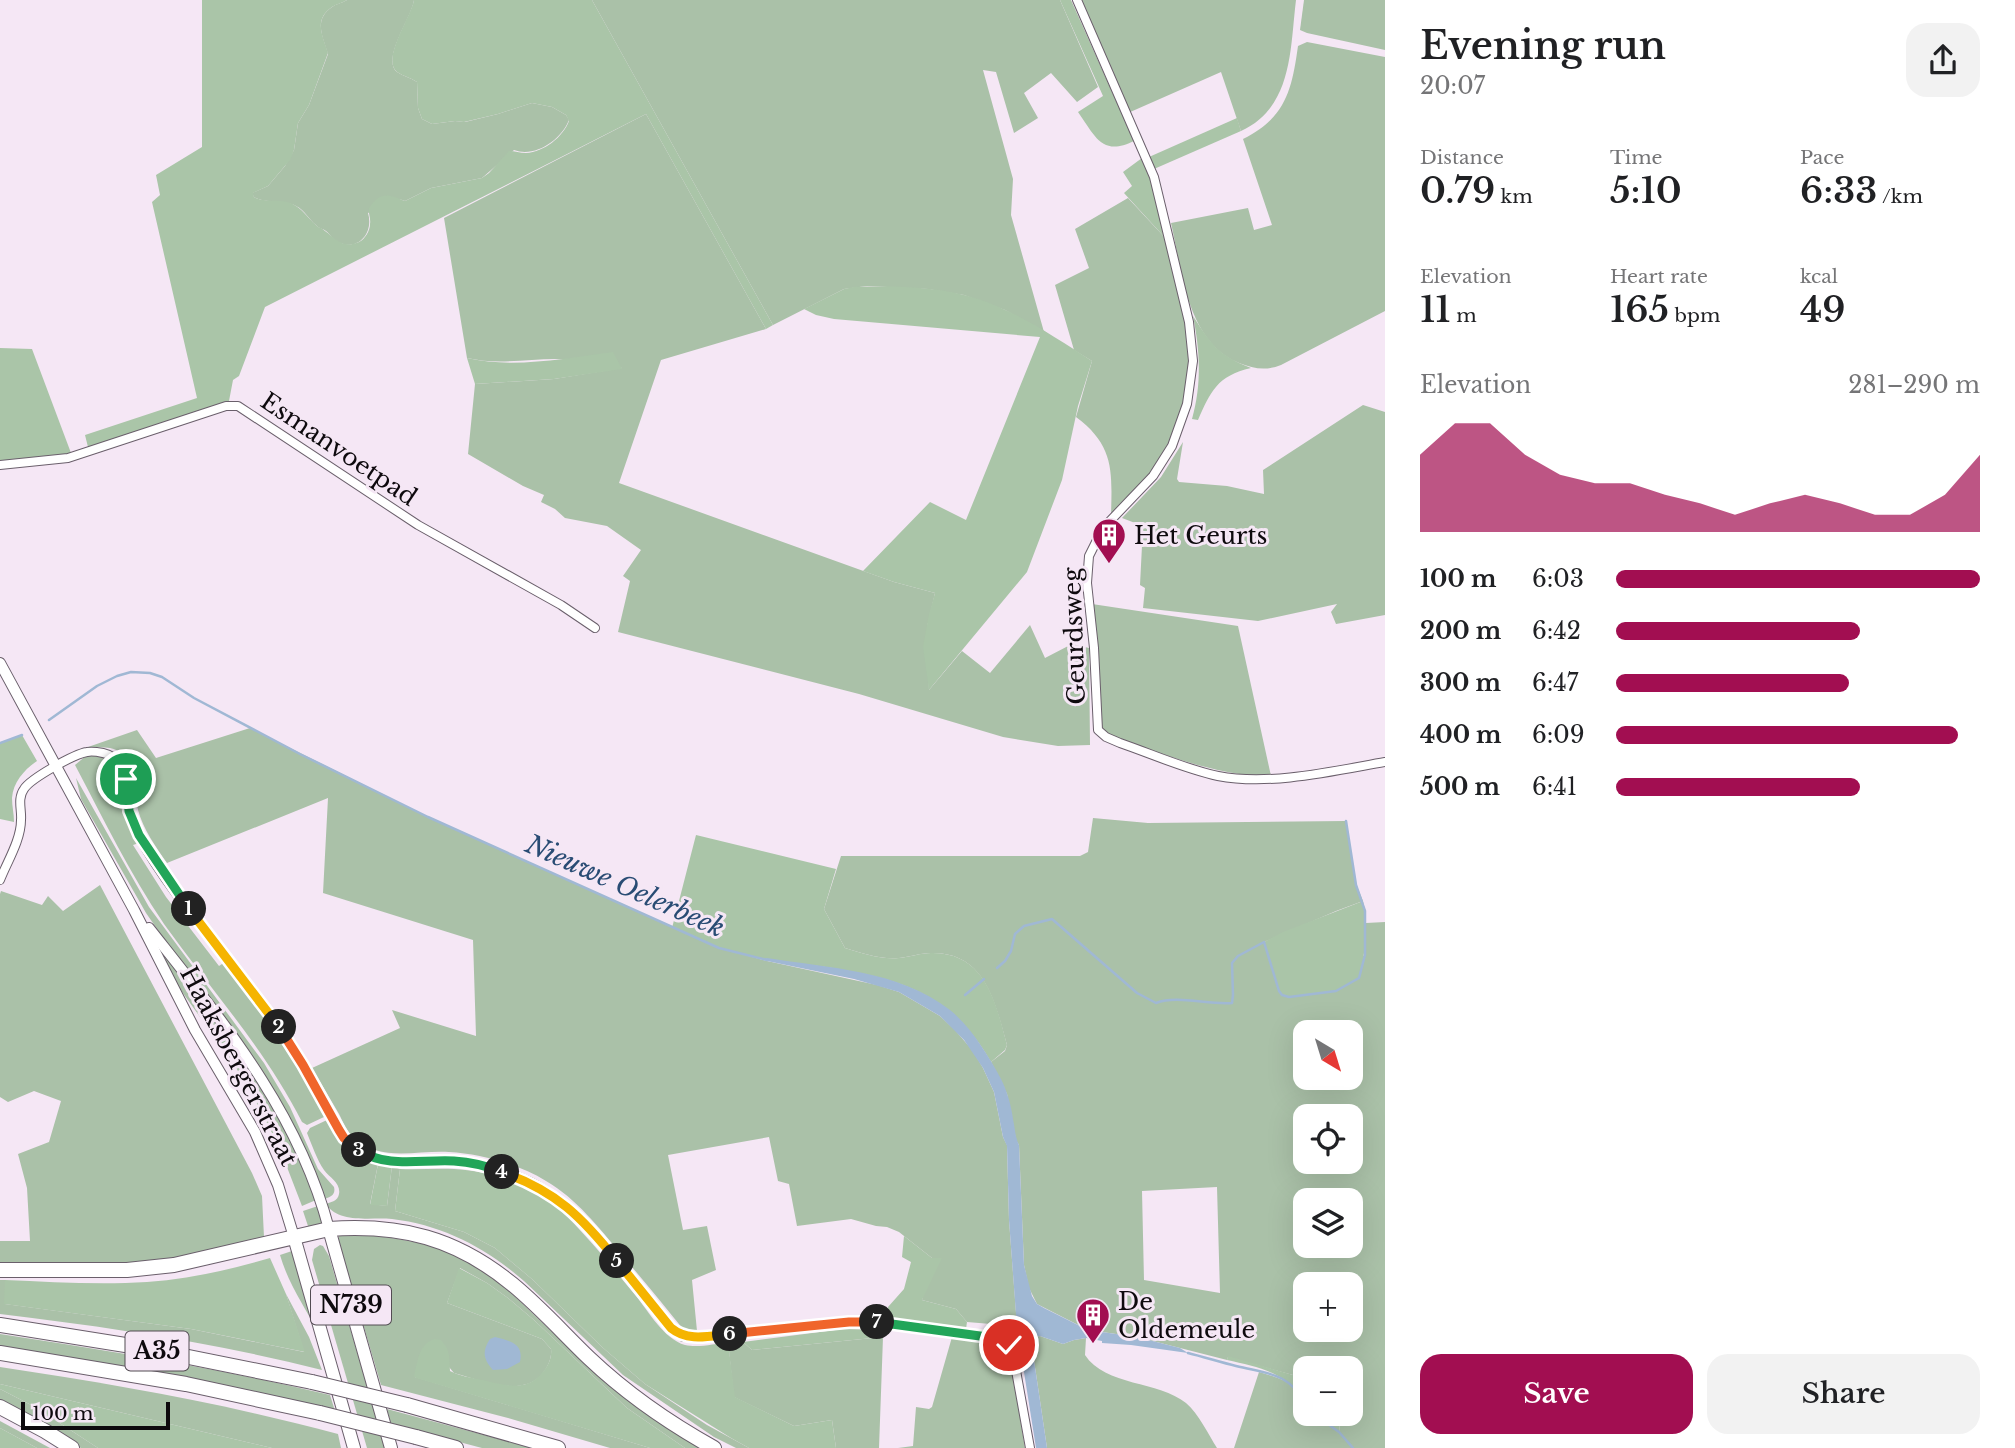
<!DOCTYPE html>
<html lang="en">
<head>
<meta charset="utf-8">
<style>
  body { margin:0; font-family:"Libre Baskerville",serif; background:#f2f2f2; color:#202124; height:100vh; display:flex; flex-direction:column; font-size:26px; white-space:nowrap }
  * { box-sizing:border-box; margin:0 }
  p { font-size:23px; color:#757577 }
  .icon { flex:none; width:38px; height:38px; fill:none; stroke:currentColor; stroke-width:2; stroke-linecap:round; stroke-linejoin:round }
  .map { position:relative; flex:1; overflow:hidden }
  .panel { display:flex; flex-direction:column; background:#fff; width:630px }
  .panel>* { flex:none }
  .needle { width:46px; rotate:142deg }
  .controls { position:absolute; left:1293px; top:1020px; display:grid; gap:14px }
  .controls a { display:grid; place-items:center; width:70px; height:70px; border-radius:14px; background:#fff; box-shadow:0 7px 28px #0002; font-size:35px }
  .scale { position:absolute; left:21px; bottom:18px; width:149px; box-sizing:border-box; padding-left:7px; border:4px solid #0e0a0e; border-top:0; font-size:19px; line-height:24px; white-space:nowrap; color:#0e0a0e; -webkit-text-stroke:5px #f5e7f5; paint-order:stroke }
  .pin { position:absolute; display:grid; place-items:center; width:60px; height:60px; color:#fff; margin:-30px; border:4px solid #fff; border-radius:50%; box-shadow:0 2px 7px #0007 }
  .km { position:absolute; width:35px; height:35px; margin:-18px; border-radius:50%; background:#222; color:#fff; font-size:19px; line-height:35px; text-align:center }
  .round { display:grid; place-items:center; flex:none; width:74px; height:74px; border-radius:21px; background:#f2f2f2 }
  .overview { display:flex; align-items:center; justify-content:space-between; height:119px; padding:0 35px }
  h1 { font-size:38px; font-weight:600; line-height:52px }
  .stats { display:grid; grid-template-columns:repeat(3,1fr); gap:10px; height:119px; padding:7px 35px }
  .stats div { display:grid; align-content:center }
  .stats b { font-size:35px; font-weight:600 }
  .stats small { font-size:19px; font-weight:400 }
  .stats p { font-size:19px }
  .chart { height:196px; padding:14px 35px }
  .chart p { display:flex; justify-content:space-between }
  .chart svg { width:100%; height:126px; margin-top:7px; fill:#a20e51; opacity:.7 }
  .action { display:flex; gap:14px; margin-top:auto; padding:14px 35px }
  .action a { flex:1; height:80px; border-radius:21px; background:#a20e51; color:#fff; font-size:28px; font-weight:600; line-height:80px; text-align:center }
  .action a+a { background:#f2f2f2; color:#202124 }
  ul { padding:0 35px; list-style:none; font-size:23px }
  li { display:grid; grid-template-columns:112px 84px 1fr; align-items:center; height:52px }
  li i { height:18px; border-radius:9px; background:#a20e51 }
  main { display:flex; flex:1; min-height:0 }
  .map>svg:first-child { display:block }
</style>
</head>
<body>
<main>
<div class="map">
<svg width="1385" height="1448" viewBox="0 0 1385 1448">
  <rect width="100%" height="100%" fill="#f5e7f5"/>
  <g fill="#aac1a8" fill-rule="evenodd">
    <path d="M347,0H414C412,17 381,59 397,72C403,76 411,78 417,82L418,108L422,119L432,124L455,121L465,122L498,114L532,103L552,107L566,115L569,120C561,140 535,158 514,150L482,178L431,188L405,201L399,199L368,213C374,233 358,252 338,242C333,240 330,234 326,231C320,227 321,230 316,225C309,220 305,210 296,206C284,199 265,204 254,197L252,193L268,186L285,166L294,150L298,123L309,105L328,54C323,37 313,20 332,7C336,4 342,3 347,0Z"/>
    <path d="M592,0H1060L1098,87L1077,102L1051,73L1024,93L1038,118L1014,133L996,72L983,70L1013,179L1011,215L1044,332L1005,310L964,295L928,289L867,286L844,289L773,325Z"/>
    <path d="M1079,0H1296C1290,49 1293,107 1241,131L1221,72L1128,113Z"/>
    <path d="M1304,0H1385V50L1307,33L1300,30Z"/>
    <path d="M1307,42L1385,57V311L1281,365C1266,371 1254,369 1239,363C1187,342 1182,271 1171,223L1248,208L1254,230L1272,225L1243,139C1286,118 1292,89 1298,46Z"/>
    <path d="M646,114L766,329L661,360L619,483L894,582L935,593L927,627L929,690L962,651L990,673L1030,625L1045,658L1072,644L1089,648L1090,745L1058,746L1003,737L859,694L618,632L630,581L623,576L641,550L607,526L565,518L555,509L541,502L544,495L523,486L468,454L475,384L554,379L622,368C600,365 577,359 556,359C526,359 497,365 467,358L444,218Z"/>
    <path d="M1128,198L1168,241L1187,323L1190,352L1187,392L1169,446L1146,481L1111,517C1112,472 1115,446 1076,417L1092,361L1074,350L1055,285L1089,268L1075,229Z"/>
    <path d="M1363,405L1385,412V615L1336,624L1331,612L1337,604L1258,621L1143,608L1145,588L1140,585L1143,526L1122,518L1161,477L1183,442L1177,479L1179,482L1227,486L1264,494L1263,470Z"/>
    <path d="M1092,604L1238,626L1271,776C1221,778 1154,751 1106,734L1100,724Z"/>
    <path d="M250,728L428,817L719,948L767,961L877,985L899,992L940,1016L955,1030L973,1051L983,1068L994,1092L1003,1137L1007,1145L1009,1220L1018,1339L1007,1334L991,1332V1324L967,1322L956,1309L922,1300L932,1258L899,1232L887,1227L876,1226L851,1219L797,1226L789,1184L778,1181L769,1137L668,1155L683,1230L707,1226L716,1270L692,1280L697,1331L683,1329C663,1304 642,1279 622,1255C599,1228 577,1199 546,1181C518,1164 482,1154 449,1152C416,1150 380,1163 353,1137C347,1131 343,1122 339,1114C330,1099 321,1083 312,1068L400,1028L392,1010L476,1036L473,940L323,893L328,798L167,863C156,847 143,829 138,810C133,789 138,754 110,748C103,747 95,747 88,747L137,730L156,758Z"/>
    <path d="M87,755L108,757L118,765L139,843L133,845L166,897L219,966L225,962L268,1022L326,1113L324,1117L307,1125L302,1122C265,1049 211,990 164,924C130,874 103,818 75,765Z"/>
    <path d="M76,778L149,907L264,1063L290,1107L318,1169L334,1187C336,1195 330,1197 324,1199L292,1124L146,913L81,799Z"/>
    <path d="M1093,818L1148,823L1346,821L1356,884L1363,901L1336,911L1264,942L1279,991L1282,995L1365,955L1366,923L1385,922V1448H1234L1259,1372C1283,1379 1305,1385 1306,1414H1314L1339,1432L1340,1424L1329,1414H1351V1368H1306L1305,1386L1301,1380L1293,1375L1228,1357L1227,1360L1137,1337L1088,1330L1037,1304L1029,1288L1024,1265L1019,1145L1016,1140L1007,1094L991,1062L1005,1051L1007,1045C995,1003 986,952 931,953C920,953 910,957 899,958C881,960 862,953 845,948L824,909L841,856H1080L1088,852ZM1306,1032H1351V1078H1306ZM1306,1116H1351V1162H1306ZM1217,1187L1220,1293L1144,1280L1142,1191ZM1306,1200H1351V1246H1306ZM1306,1284H1351V1330H1306Z"/>
    <path d="M100,885L252,1173L262,1196L264,1237L205,1254L138,1263L0,1266V1241H30L27,1188L18,1154L49,1142L61,1101L34,1091L8,1102L0,1097V894L1,891L42,905L48,896L63,911Z"/>
    <path d="M164,951L211,1011L278,1111L316,1200L302,1206L280,1149L259,1107L235,1066L180,989L162,953Z"/>
    <path d="M327,1120L329,1121L349,1149L378,1164L370,1204L387,1206L392,1166L400,1169L395,1211L464,1232L495,1248L533,1280L602,1347L645,1384L707,1425L749,1448H736L714,1437L623,1375L524,1281C486,1248 443,1225 392,1219C370,1217 339,1224 326,1204C331,1202 338,1201 339,1194C341,1183 330,1178 324,1170C317,1160 312,1145 307,1133L310,1128Z"/>
    <path d="M318,1206L324,1225L308,1226L303,1211Z"/>
    <path d="M343,1233C395,1237 449,1243 491,1276C522,1300 548,1331 579,1355C620,1387 663,1417 704,1448H685L627,1408L534,1320L508,1298L487,1283L460,1268L447,1303L542,1339L551,1349C552,1358 548,1367 542,1374C522,1398 480,1380 454,1373L449,1367V1355L415,1377L650,1448H610L508,1418L381,1385L338,1239L339,1236Z"/>
    <path d="M320,1245L323,1246L329,1256L385,1448H367L312,1260L314,1249Z"/>
    <path d="M292,1251L296,1257L319,1333C305,1308 288,1283 280,1255Z"/>
    <path d="M0,1280H5V1304L191,1329L304,1352L286,1294L309,1337L322,1370C216,1343 108,1327 0,1314Z"/>
    <path d="M0,1334C111,1351 221,1369 330,1395L335,1411L0,1348Z"/>
    <path d="M1040,1336L1063,1344L1074,1340L1086,1338L1085,1355C1105,1386 1159,1381 1186,1403C1199,1414 1208,1434 1217,1448H1047L1031,1340L1033,1337Z"/>
    <path d="M883,1337L879,1448H836L832,1420L794,1426L734,1397L728,1342H743L752,1350Z"/>
    <path d="M952,1337L1000,1342L1005,1344L1010,1356L1025,1448H898L913,1446L916,1407L929,1409L932,1407Z"/>
    <path d="M0,1367C114,1384 227,1404 338,1434L341,1448H272L0,1384Z"/>
    <path d="M0,1389L35,1407L98,1448H81L0,1403Z"/>
    <path d="M387,1409L532,1448H482L391,1424Z"/>
    <path d="M0,1421L50,1448H37L0,1428Z"/>
  </g>
  <g fill="#aac5a8">
    <path d="M202,0H347C342,3 337,4 332,7C313,20 323,36 328,53L309,105L298,123L294,150L290,160L268,186L253,193L254,197C266,204 283,197 296,206C304,211 309,219 316,225C323,231 318,225 325,231C336,239 343,249 359,242C365,239 370,231 370,224C371,218 368,214 369,208C381,191 388,194 405,201L431,188L482,178L489,173L509,151C515,151 520,153 526,153C544,152 563,137 569,121L566,115L552,107L532,103L498,114L464,122L455,121L432,124L422,119L418,108L417,82C411,78 403,76 397,72C381,59 411,17 414,0H592L773,325L766,329L646,114L265,307L239,376L233,380L229,401L88,447L85,435L197,398L152,202L160,195L156,175L202,147Z"/>
    <path d="M1060,0H1071L1134,141C1102,157 1095,136 1078,112L1103,96Z"/>
    <path d="M1237,118L1241,131L1154,169L1149,157Z"/>
    <path d="M1142,158L1154,189L1168,241L1124,193L1132,186L1123,172Z"/>
    <path d="M854,287C894,286 939,286 978,299C1018,312 1056,338 1092,361L1078,406L1062,480L1027,572L929,690L923,647L929,614L935,593L894,582L863,571L930,502L966,520L1040,337L834,319L816,315L804,309L844,289Z"/>
    <path d="M1193,316C1211,344 1218,355 1251,368C1217,376 1211,391 1198,420L1192,419C1202,384 1200,351 1193,316Z"/>
    <path d="M0,348L32,349L71,453L62,456L0,462Z"/>
    <path d="M613,352L622,369L554,379L475,384L467,358C514,369 566,358 613,352Z"/>
    <path d="M22,735L37,761C25,769 13,782 12,798C12,806 14,814 14,822L0,819V743Z"/>
    <path d="M696,835L836,869L824,909L845,948C862,953 881,960 899,958C910,957 920,953 931,953C986,952 996,1003 1007,1045L1005,1050L991,1062C952,995 905,980 832,968C809,965 785,961 763,959C731,956 700,940 672,928Z"/>
    <path d="M1363,901C1369,926 1365,954 1359,978L1336,991L1289,997L1282,995L1279,991L1264,942L1283,932Z"/>
    <path d="M378,1164L392,1166L387,1206L370,1205Z"/>
    <path d="M400,1169C418,1170 436,1168 454,1169C479,1170 509,1178 532,1189C565,1206 611,1266 636,1296C649,1312 664,1339 685,1345C698,1348 715,1344 728,1342L735,1397L794,1426L832,1420L836,1448H749L731,1438L645,1384L602,1347L533,1280L495,1248L464,1232L395,1211Z"/>
    <path d="M904,1236L932,1258H942L922,1300L956,1309L967,1322L966,1329L889,1318L888,1307L904,1289L911,1262L902,1257Z"/>
    <path d="M270,1258L286,1294L305,1352L191,1329L4,1304L5,1280C52,1282 100,1285 147,1282C189,1279 230,1270 270,1258Z"/>
    <path d="M459,1268L487,1283L508,1298L534,1320L627,1408L685,1448H650L416,1378L414,1376C418,1361 418,1345 434,1339L441,1340L447,1348L449,1355L450,1371C460,1376 472,1378 483,1380C503,1385 526,1392 541,1374C548,1367 552,1358 551,1349L542,1339L447,1303Z"/>
    <path d="M843,1329L884,1330L883,1337L752,1350L743,1342Z"/>
    <path d="M1228,1356L1293,1375C1306,1383 1306,1389 1305,1404C1289,1373 1259,1367 1227,1360Z"/>
    <path d="M0,1384L272,1448H98L35,1407L0,1389Z"/>
    <path d="M1314,1414C1325,1414 1333,1414 1340,1424L1339,1432Z"/>
    <path d="M0,1428L37,1448H0Z"/>
  </g>
  <g fill="#a0b8d4">
    <path d="M767,958C828,968 899,970 950,1010C971,1027 988,1055 1001,1079C1007,1091 1011,1105 1013,1119C1015,1128 1015,1137 1019,1145L1024,1265L1032,1296L1037,1304L1044,1308L1088,1330L1137,1337L1180,1348L1188,1353L1131,1345L1102,1343V1341L1086,1338L1074,1340L1063,1344L1040,1336L1033,1337L1031,1340L1047,1448H1036L1017,1328L1009,1220L1007,1146L1003,1137L994,1092L983,1068L964,1040L940,1016L899,992L854,979L767,961L765,959Z"/>
    <path d="M495,1337C510,1341 524,1343 520,1362L507,1369L493,1370C483,1359 482,1351 490,1339Z"/>
  </g>
  <g fill="none" stroke-linecap="round" stroke-linejoin="round">
    <g stroke="#a0b8d4" stroke-width="2.5">
      <path d="M49,720L97,686L117,676L131,672L150,673L162,677L194,698L300,754L428,817L719,948L767,960"/>
      <path d="M0,743L22,735"/>
      <path d="M997,968L1005,961L1011,951L1015,934L1024,926L1052,919L1137,993L1156,1003C1177,995 1208,1005 1232,1003L1233,995L1232,963L1238,956L1264,942L1279,991L1282,995L1289,997L1336,991L1359,978L1365,955V911L1356,885L1346,821"/>
      <path d="M965,995L984,979"/>
      <path d="M1188,1353C1204,1357 1220,1362 1236,1366C1268,1374 1288,1372 1306,1404"/>
      <path d="M1314,1414L1339,1432L1353,1448"/>
    </g>
    <g stroke="#6a5f6b" stroke-width="10">
      <g id="minor">
        <path d="M1077,0L1154,177L1189,322L1193,361L1187,404L1172,446L1153,476L1110,521L1096,542L1089,556L1087,583L1094,648L1098,730L1106,737L1120,743C1152,754 1185,769 1218,776C1270,786 1334,771 1385,762"/>
        <path d="M0,465L68,458L226,406H238L418,525L561,605L595,628"/>
        <path d="M0,880C7,862 21,840 21,820C22,810 17,799 24,789C30,779 74,754 87,752C92,751 98,752 103,753C130,759 125,789 129,810C130,819 134,828 138,835C174,900 227,954 270,1014C288,1039 303,1064 317,1091C325,1105 331,1120 340,1132C370,1175 415,1157 457,1161C484,1164 515,1173 538,1186C592,1218 632,1280 671,1328L683,1337H699L849,1322H871L1002,1339L1007,1341L1013,1354L1030,1448"/>
      </g>
    </g>
    <g stroke="#6a5f6b" stroke-width="12">
      <g id="secondary">
        <path d="M0,663L134,910L195,1030L255,1132L278,1185L294,1237"/>
        <path d="M149,928C223,1022 298,1111 329,1229"/>
      </g>
    </g>
    <g stroke="#6a5f6b" stroke-width="14">
      <g id="primary">
        <path d="M329,1229L391,1448"/>
        <path d="M294,1237L354,1448"/>
      </g>
    </g>
    <g stroke="#6a5f6b" stroke-width="16">
      <g id="motorway">
        <path d="M0,1270H127L174,1265L329,1229C401,1224 456,1238 512,1284C540,1307 564,1334 589,1358C627,1394 669,1423 714,1448"/>
        <path d="M0,1325L144,1348L312,1382"/>
        <path d="M0,1353L186,1384L320,1413"/>
        <path d="M407,1405L558,1448"/>
        <path d="M0,1407L45,1431L72,1448"/>
        <path d="M416,1437L456,1448"/>
      </g>
    </g>
    <use href="#minor" stroke="#fff" stroke-width="8"/>
    <use href="#secondary" stroke="#fff" stroke-width="10"/>
    <use href="#primary" stroke="#fff" stroke-width="12"/>
    <use href="#motorway" stroke="#fff" stroke-width="14"/>
    <g stroke="#6a5f6b" stroke-width="16" stroke-linecap="butt">
      <g id="motorway-bridge">
        <path d="M312,1382L407,1405"/>
        <path d="M320,1413L416,1437"/>
      </g>
    </g>
    <use href="#motorway-bridge" stroke="#fff" stroke-width="14"/>
  </g>
  <g fill="none" stroke-linecap="round" stroke-linejoin="round">
    <g stroke="#fff" stroke-width="14">
      <path id="split-1" d="M126,779L129,811L139,835L189,909"/>
    </g>
    <g stroke="#fff" stroke-width="14">
      <path id="split-2" d="M189,909L279,1027"/>
    </g>
    <g stroke="#fff" stroke-width="14">
      <path id="split-3" d="M279,1027L303,1065L339,1130L344,1138L359,1150"/>
    </g>
    <g stroke="#fff" stroke-width="14">
      <path id="split-4" d="M359,1150C387,1169 422,1159 454,1161C471,1162 487,1166 502,1172"/>
    </g>
    <g stroke="#fff" stroke-width="14">
      <path id="split-5" d="M502,1172C556,1191 582,1217 617,1261"/>
    </g>
    <g stroke="#fff" stroke-width="14">
      <path id="split-6" d="M617,1261L671,1328C688,1342 709,1336 730,1334"/>
    </g>
    <g stroke="#fff" stroke-width="14">
      <path id="split-7" d="M730,1334L849,1322H877"/>
    </g>
    <g stroke="#fff" stroke-width="14">
      <path id="split-8" d="M877,1322L1002,1339L1007,1341L1009,1345"/>
    </g>
    <use href="#split-1" stroke="#22a559" stroke-width="9"/>
    <use href="#split-2" stroke="#f5b400" stroke-width="9"/>
    <use href="#split-3" stroke="#f0652b" stroke-width="9"/>
    <use href="#split-4" stroke="#22a559" stroke-width="9"/>
    <use href="#split-5" stroke="#f5b400" stroke-width="9"/>
    <use href="#split-6" stroke="#f5b400" stroke-width="9"/>
    <use href="#split-7" stroke="#f0652b" stroke-width="9"/>
    <use href="#split-8" stroke="#22a559" stroke-width="9"/>
  </g>
  <defs>
    <g id="building-pin" transform="scale(1.75)"><path d="M0 17L-7.5 6A9.5 9.5 0 1 1 7.5 6Z" fill="#a20e51" stroke="#f5e7f5"/><path d="M-4-6H4V6H1V3H-1V6H-4ZM-2.5-4.3h1.7v1.8h-1.7ZM.8-4.3h1.7v1.8H.8ZM-2.5-1h1.7V.8h-1.7ZM.8-1h1.7V.8H.8Z" fill="#fff"/></g>
  </defs>
  <g fill-rule="evenodd">
    <use href="#building-pin" x="1109" y="535"/>
    <use href="#building-pin" x="1093" y="1315"/>
  </g>
  <g text-anchor="middle" dominant-baseline="central" stroke-width="6" stroke-linejoin="round" paint-order="stroke">
    <g fill="#f5e7f5" stroke="#534c53" stroke-width="2">
      <rect x="311" y="1285.5" width="80" height="39" rx="5"/>
      <rect x="125.5" y="1331.5" width="63" height="39" rx="5"/>
    </g>
    <g font-size="23" font-weight="bold" fill="#0e0a0e">
      <text x="351" y="1305">N739</text>
      <text x="157" y="1351">A35</text>
    </g>
    <g font-size="24" fill="#0e0a0e" stroke="#f5e7f5">
      <text transform="translate(339 449) rotate(34)">Esmanvoetpad</text>
      <text transform="translate(1074 636) rotate(-92)">Geurdsweg</text>
      <text transform="translate(239 1066) rotate(62)">Haaksbergerstraat</text>
    </g>
    <g font-size="24" fill="#0e0a0e" stroke="#f5e7f5" text-anchor="start">
      <text x="1134" y="535">Het Geurts</text>
      <text x="1118" y="1301">De<tspan x="1118" dy="28">Oldemeule</tspan></text>
    </g>
    <g font-size="26" font-style="italic" fill="#294c74" stroke="#f5e7f5">
      <text transform="translate(625 886) rotate(24)">Nieuwe Oelerbeek</text>
    </g>
  </g>
</svg>
<div class="controls">
<a><svg class="needle" viewBox="-14 -14 28 28"><path d="M0-13l5 13h-10z" fill="#e53935"/><path d="M0 13l5-13h-10z" fill="#757577"/></svg></a>
<a><svg class="icon" aria-label="locate" viewBox="0 0 24 24"><circle cx="12" cy="12" r="6"/><path d="M12 2v4M12 18v4M2 12h4M18 12h4"/></svg></a>
<a><svg class="icon" aria-label="layers" viewBox="0 0 24 24"><path d="M12 4l9 5-9 5-9-5zM3 14l9 5 9-5"/></svg></a>
<a>+</a>
<a>−</a>
</div>
<div class="scale">100 m</div>
<div class="pin" style="left:126px;top:779px;background:#1e9e55"><svg class="icon" aria-label="arrive" viewBox="0 0 24 24"><path d="M6 21V4h12l-3 4 3 4H6"/></svg></div>
<div class="pin" style="left:1009px;top:1345px;background:#d93025"><svg class="icon" aria-label="check" viewBox="0 0 24 24"><path d="M5 12l5 5 9-10"/></svg></div>
<b class="km" style="left:189px;top:909px">1</b>
<b class="km" style="left:279px;top:1027px">2</b>
<b class="km" style="left:359px;top:1150px">3</b>
<b class="km" style="left:502px;top:1172px">4</b>
<b class="km" style="left:617px;top:1261px">5</b>
<b class="km" style="left:730px;top:1334px">6</b>
<b class="km" style="left:877px;top:1322px">7</b>
</div>
<section class="panel">
<div class="overview"><div><h1>Evening run</h1><p>20:07</p></div><a class="round"><svg class="icon" aria-label="share" viewBox="0 0 24 24"><path d="M12 15V3M7 8l5-5 5 5M5 13v7h14v-7"/></svg></a></div>
<div class="stats">
<div><p>Distance</p><b>0.79<small> km</small></b></div>
<div><p>Time</p><b>5:10</b></div>
<div><p>Pace</p><b>6:33<small> /km</small></b></div>
</div>
<div class="stats">
<div><p>Elevation</p><b>11<small> m</small></b></div>
<div><p>Heart rate</p><b>165<small> bpm</small></b></div>
<div><p>kcal</p><b>49</b></div>
</div>
<div class="chart"><p><span>Elevation</span>281–290 m</p>
<svg viewBox="0 0 160 44" preserveAspectRatio="none"><path d="M0 44V17L10 6L20 6L30 17L40 24L50 27L60 27L70 31L80 34L90 38L100 34L110 31L120 34L130 38L140 38L150 31L160 17V44z"/></svg>
</div>
<ul>
<li><b>100 m</b>6:03<i style="width:100%"></i></li>
<li><b>200 m</b>6:42<i style="width:67%"></i></li>
<li><b>300 m</b>6:47<i style="width:64%"></i></li>
<li><b>400 m</b>6:09<i style="width:94%"></i></li>
<li><b>500 m</b>6:41<i style="width:67%"></i></li>
</ul>
<div class="action"><a>Save</a><a>Share</a></div>
</section>
</main>
</body>
</html>
